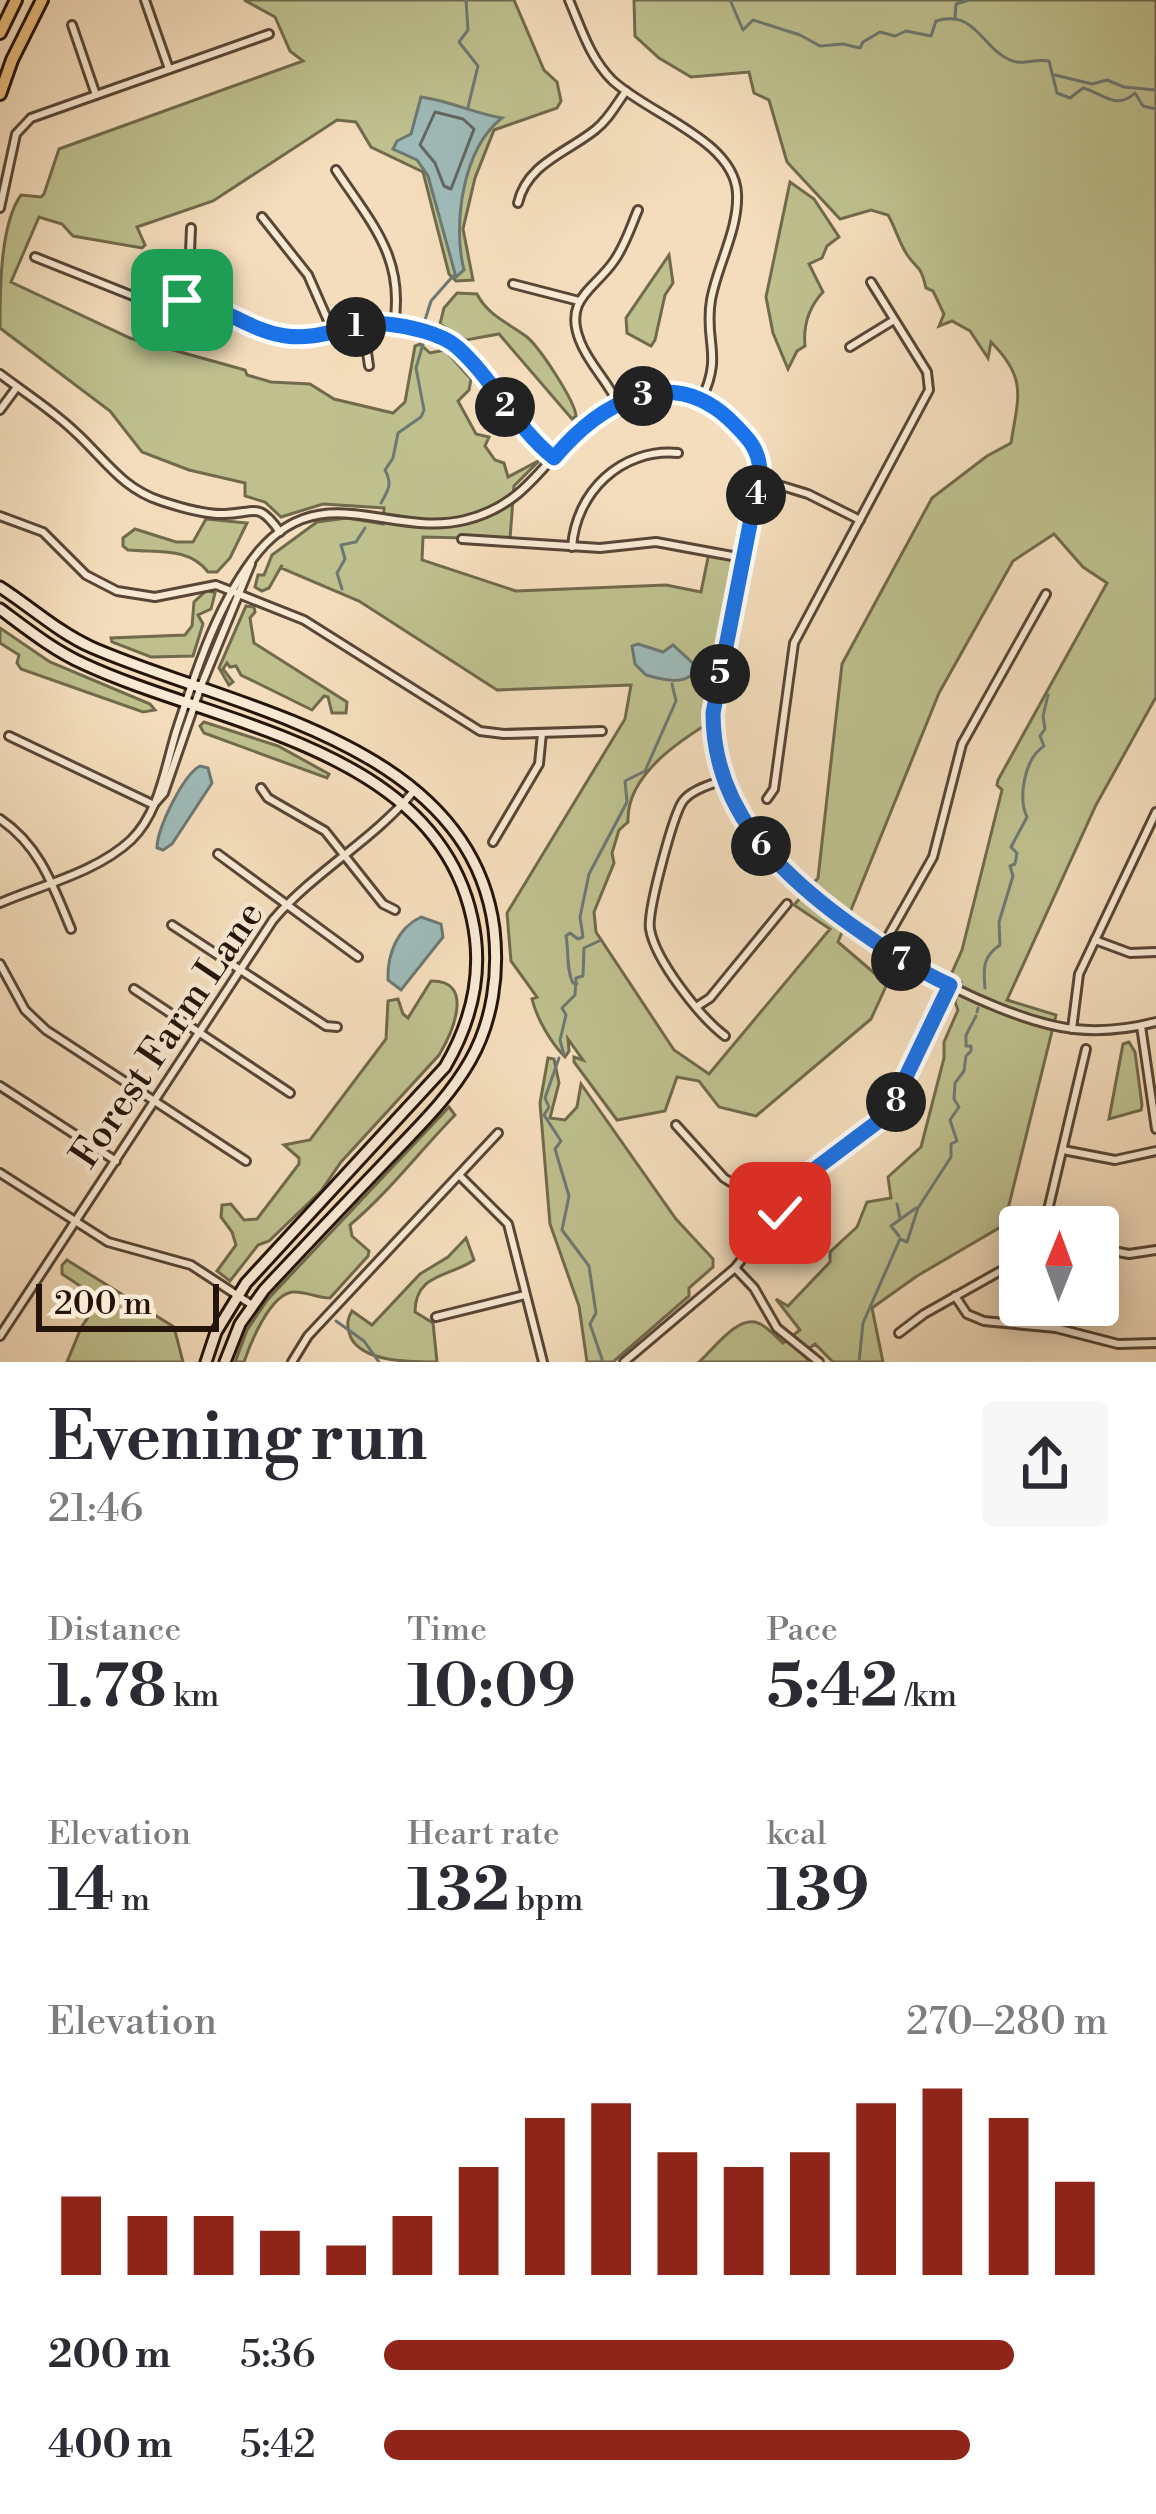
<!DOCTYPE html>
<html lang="en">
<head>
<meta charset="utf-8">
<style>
  body { margin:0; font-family:"Libre Bodoni",serif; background:#f7f7f7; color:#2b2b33; height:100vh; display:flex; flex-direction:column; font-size:45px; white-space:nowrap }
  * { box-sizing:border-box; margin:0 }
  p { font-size:39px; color:#7c7c81 }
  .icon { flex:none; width:66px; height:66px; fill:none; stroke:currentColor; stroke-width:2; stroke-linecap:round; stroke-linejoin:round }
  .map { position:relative; height:1362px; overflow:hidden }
  .sheet { display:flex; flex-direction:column; background:#fff; flex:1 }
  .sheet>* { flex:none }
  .needle { width:78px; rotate:1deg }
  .buttons { position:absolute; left:999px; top:1206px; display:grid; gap:24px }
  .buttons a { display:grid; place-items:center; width:120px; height:120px; border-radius:12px; background:#fff; box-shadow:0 6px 30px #0003; font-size:60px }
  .scale { position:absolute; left:36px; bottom:30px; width:183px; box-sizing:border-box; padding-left:12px; border:6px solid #241409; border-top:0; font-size:33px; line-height:42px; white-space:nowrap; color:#241409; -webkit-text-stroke:9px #f8e9d3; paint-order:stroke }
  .pin { position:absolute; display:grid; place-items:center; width:102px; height:102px; color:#fff; margin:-51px; border-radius:24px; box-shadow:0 6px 18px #0006 }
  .km { position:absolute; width:60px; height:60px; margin:-30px; border-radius:50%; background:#222; color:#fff; font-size:33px; line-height:60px; text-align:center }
  .round { display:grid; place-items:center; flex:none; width:126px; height:126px; border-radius:12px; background:#f7f7f7 }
  .headline { display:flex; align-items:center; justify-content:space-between; height:204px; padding:0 48px }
  h1 { font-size:66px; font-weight:700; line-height:90px }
  .figures { display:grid; grid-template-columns:repeat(3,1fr); gap:18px; height:204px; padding:12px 48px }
  .figures div { display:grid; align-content:center }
  .figures b { font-size:60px; font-weight:700 }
  .figures small { font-size:33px; font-weight:400 }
  .figures p { font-size:33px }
  .chart { height:336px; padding:24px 48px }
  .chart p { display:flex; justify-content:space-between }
  .chart svg { width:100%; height:216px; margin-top:12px; stroke:#8f2418; stroke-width:6 }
  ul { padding:0 48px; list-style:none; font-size:39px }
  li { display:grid; grid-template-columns:192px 144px 1fr; align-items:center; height:90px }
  li i { height:30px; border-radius:15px; background:#8f2418 }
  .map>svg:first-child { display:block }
</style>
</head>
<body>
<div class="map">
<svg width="1156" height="1362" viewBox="0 0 1156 1362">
  <rect width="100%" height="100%" fill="#f4ddbc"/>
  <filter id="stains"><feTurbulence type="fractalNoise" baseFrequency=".00167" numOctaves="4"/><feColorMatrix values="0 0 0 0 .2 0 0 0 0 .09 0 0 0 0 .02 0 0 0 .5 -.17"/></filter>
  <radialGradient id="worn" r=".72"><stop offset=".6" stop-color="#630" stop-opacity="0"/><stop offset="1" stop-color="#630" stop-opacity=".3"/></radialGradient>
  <g fill="#bec08e" stroke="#716a4c" stroke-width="3">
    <path d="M244,0H514L544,70L557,82L561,101L557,108L494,130L475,178L463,229L473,280L456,281L449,274L423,172L371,147L356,122L337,120L213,201L137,227L145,245L142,248L73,236L62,224L39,217L11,282L130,338L245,370L247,375L271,382L310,384L334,399L393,413L405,402L415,346L420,344L430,353L445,350L471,379L469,390L458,401L476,434L489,437L485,446L495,460L504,463L508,477L540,460L514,486L510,539L423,537L422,560L516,591L666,585L701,592L710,548L748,555L717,718C680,740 626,775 628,822L619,830L612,853L614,863L594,912L596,932L674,1050L709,1074L830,929L794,905L818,878L842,664L932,498L987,456L1011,443C1018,397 1028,379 991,342L988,358L970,331L952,321L939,326L944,314L933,291L926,288C920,262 917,271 906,253C899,242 895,227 888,215L871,210L840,219L787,162L769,100L754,93L749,72L691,77L659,58L635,36L634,0H1156V697L1096,805L1007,1000L1056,1015L1004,1225L917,1276L872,1308L883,1362H833L815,1344L802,1354L811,1362H699C713,1350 737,1315 758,1323C767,1326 776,1337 783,1343L800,1330L776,1299L788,1306L830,1262V1252L857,1227L867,1202L891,1198L888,1177L921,1147L944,1058V1042L958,1010L955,1002L961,982L950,977L962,950L1002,790L997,785L998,780L1107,583L1083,567L1054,534L1013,561L939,693L838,942L887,984L871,1019L756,1116L719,1107L699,1081L677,1077L665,1111L617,1120L574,1062V1057L583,1060L568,1039L569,1051L565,1057C551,1043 537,1019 532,999L537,997L511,961L507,913L625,719L631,685L497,690L359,601L281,568L282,565L269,588L262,591L255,587L258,575H264L272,555L317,522L347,518L383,524L384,508L323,504L281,517L265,502L245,496V483L189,470L142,452L110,411L0,328C0,290 0,224 21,195L41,197L44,194L59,149L303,61L290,51L275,17Z"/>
    <path d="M790,182L814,199L839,237L827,246L822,258L809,264L823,292C809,307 803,325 805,346L797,351L788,369L773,333L766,297Z"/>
    <path d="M669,255L673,283L665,295L655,340L651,346L627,333L626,318Z"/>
    <path d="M457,293L477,294C488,316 509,323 527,337C540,348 575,401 576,416L572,419L499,334L466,340L440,324L444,308Z"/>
    <path d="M206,519L247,523L230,558L217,572H208C189,547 158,553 128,550L123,546V538L135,529L176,542H193Z"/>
    <path d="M207,590L215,593L211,609L198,615L203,624L193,656L151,657L112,642L111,638L185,635L192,626L194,602Z"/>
    <path d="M246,606L254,607L255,612L250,618L254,643L347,702L346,713H332L328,697L324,696L312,710L241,675L236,666L230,667L227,663L223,669L233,682L229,685L219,668Z"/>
    <path d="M0,628L50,662L150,704L155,710L143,712L21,669L17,663L19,655L0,643Z"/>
    <path d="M204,722L278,746L329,774L327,778L204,733L200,726Z"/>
    <path d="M431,981C475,980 453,1032 439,1055L341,1162L321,1191L269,1241L258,1245L230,1281L217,1271L236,1245L232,1232L221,1217L222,1205L231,1204L244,1220L257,1219L299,1164V1158L284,1145L310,1140L386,1039L388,1001L398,999L403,1014L408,1018Z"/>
    <path d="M1129,1042L1135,1052L1142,1105L1141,1110L1109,1119L1123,1044Z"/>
    <path d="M548,1058L554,1059L559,1083L550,1118L565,1120L577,1107L581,1084L676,1219L713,1259V1267L689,1288V1296L613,1362H587L579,1306L550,1224L540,1103Z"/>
    <path d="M449,1107L455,1115C419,1152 389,1192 350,1225L352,1236L369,1251L368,1256L330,1298C317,1298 305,1291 293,1292C270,1294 250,1344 244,1362H235L247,1330L268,1299Z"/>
    <path d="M466,1238L474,1260C450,1277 415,1273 415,1312L433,1323L437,1362C408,1362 364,1362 351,1338C347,1327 346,1321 352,1311L372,1325L420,1274L448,1257Z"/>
    <path d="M67,1260L174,1327L183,1362H67L81,1328L100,1299L62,1274V1265Z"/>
  </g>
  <g fill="#9ebab8" stroke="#6d7872" stroke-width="3">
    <path d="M421,97C450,101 476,114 502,118C461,150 453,228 464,270L456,277L428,176L417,160L393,149L397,141L411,134Z"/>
    <path d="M638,644L663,652L673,645L697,667C689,687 663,680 646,675L635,664L632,646Z"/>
    <path d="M200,766L208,768L212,783L172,844L163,850L157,848C157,829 183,775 200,766Z"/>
    <path d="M421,917L441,924L443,937L401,990L388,980C387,955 397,928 421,917Z"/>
  </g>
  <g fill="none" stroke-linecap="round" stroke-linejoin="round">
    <path stroke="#616760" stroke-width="3" d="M435,112L463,119L474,129L451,189L444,186L435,163L420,145Z"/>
    <g stroke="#6d7872" stroke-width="3">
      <path d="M466,0L468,30L459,42L478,66L468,107"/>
      <path d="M730,0L743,30L753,20L800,35L820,46L843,44L860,48L863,42L880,32L895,36L906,31L931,36L936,21C975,9 981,47 1010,60C1023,66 1036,58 1049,61L1057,93L1070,98L1083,88C1103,93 1115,111 1135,93L1143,106L1156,109"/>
      <path d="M955,18L956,4L969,0"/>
      <path d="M1055,75L1092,84L1107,80L1124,87L1156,90"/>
      <path d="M425,320L431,301L453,276"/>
      <path d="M381,503C388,490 393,485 385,470L393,458L398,433L421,417L424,410L416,368L423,344"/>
      <path d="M342,589L337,573L345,559L341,545L356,542L365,528"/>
      <path d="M577,984L573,983C566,970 569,951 566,936L570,933L578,939L583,937L580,917L589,874L627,802L625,781L645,771L676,701L672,684"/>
      <path d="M985,988C983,968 983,956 1000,945L999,922L1013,876L1010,866L1015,864L1017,853L1011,847L1027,817C1018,798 1024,759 1044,746L1040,736L1045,729L1043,716L1048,695"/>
      <path d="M977,1012L978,1008"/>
      <path d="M564,1055L560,1040L566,1015L562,1008L575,995L576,978L583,976L584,948L599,941"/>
      <path d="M559,1058L545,1098L549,1107L544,1115L561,1141L555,1149L569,1196L562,1230L589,1266L596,1313L590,1324L603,1362"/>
      <path d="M897,1204L900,1218"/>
      <path d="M899,1236L891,1226L916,1208"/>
      <path d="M336,1321L364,1341L379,1362"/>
      <path d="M859,1362L863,1323L900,1239L907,1242L918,1208L951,1157V1144L957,1141L950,1120L959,1107L954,1099L955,1083L964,1071L966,1056L971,1051V1046H966V1035L976,1016"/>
    </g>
    <g stroke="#584636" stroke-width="12">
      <g id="minor">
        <path d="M145,0L169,69"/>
        <path d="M569,0C581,28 590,58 612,80C648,114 734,140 737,193C739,229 717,266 711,300C704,341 723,355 702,398"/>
        <path d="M72,25L96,95"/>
        <path d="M336,170C371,223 405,257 394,325"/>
        <path d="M518,203C527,164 566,153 595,130C608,120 616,105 626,91"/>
        <path d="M0,208L16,134L31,118L269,34"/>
        <path d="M262,217L308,275L333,332"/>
        <path d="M35,257L133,296L210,305L271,333L313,336L386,324L443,339L462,353L528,437L555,458"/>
        <path d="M513,284L579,301"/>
        <path d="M188,300L191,228"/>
        <path d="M363,325L369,366"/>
        <path d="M850,347L894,320"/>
        <path d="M0,374C25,393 52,410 74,431C104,458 121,488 161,501C179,507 206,515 225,514C256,513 258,501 280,532"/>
        <path d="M619,406C609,382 589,365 580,341C563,299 595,289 614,261C625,246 631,226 638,210"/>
        <path d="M0,410L17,387"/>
        <path d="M759,479L808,494L860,520"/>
        <path d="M0,516L43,532L86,575L117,591L155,597L216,585L304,620L480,731L504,734L602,731"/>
        <path d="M462,539L600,548L656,542L743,558"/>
        <path d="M572,547C576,492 621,448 678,453"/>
        <path d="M9,736L154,805"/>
        <path d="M725,779C711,785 692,789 683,801C673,815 647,912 650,929C655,960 700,1017 725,1036"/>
        <path d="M261,788L268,798L325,831L383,904L395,910"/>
        <path d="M767,799L774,789L794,643L929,390L927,372L871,282"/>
        <path d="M156,802L164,793L201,686L251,564"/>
        <path d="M0,819C40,846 53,886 71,929"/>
        <path d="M493,842L539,764L542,733"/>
        <path d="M218,854L358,957"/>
        <path d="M0,903C42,885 97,872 131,840C159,813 165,768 176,732C196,671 218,601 259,551C322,477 390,538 465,520C526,505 541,463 584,426C623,392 683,377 723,415C740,430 755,441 760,465L715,698C709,756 734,814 771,859C826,925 988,1019 1074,1029C1102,1032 1129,1029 1156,1022"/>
        <path d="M172,925L326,1026L337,1027"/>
        <path d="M1095,940L1130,953L1156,952"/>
        <path d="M882,947L933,857L962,744L1046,594"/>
        <path d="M0,964L25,1010L46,1030L246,1161"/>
        <path d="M134,989L290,1093"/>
        <path d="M696,1007L710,998L787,904"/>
        <path d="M1141,1026L1156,1129"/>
        <path d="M1072,1029L1079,974L1156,812"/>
        <path d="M0,1086L116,1161"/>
        <path d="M676,1125L724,1178L780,1213"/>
        <path d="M1063,1150L1115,1160L1156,1151"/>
        <path d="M0,1173L108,1242L191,1265L252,1305"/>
        <path d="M459,1175L508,1224L543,1362"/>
        <path d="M1044,1227L1086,1049"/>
        <path d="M1098,1248L1129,1254L1156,1250"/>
        <path d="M735,1268L754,1288L777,1328L819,1362"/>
        <path d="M955,1296L967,1314L984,1321L1056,1328L1118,1344L1156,1343"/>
        <path d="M436,1317L525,1295"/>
        <path d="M899,1333L924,1314L1020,1260"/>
        <path d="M0,1336L273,920C315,871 372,841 413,792"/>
        <path d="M292,1362L308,1336L498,1133"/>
        <path d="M624,1362L735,1268L811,1172L888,1114L950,985"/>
      </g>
    </g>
    <g stroke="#241409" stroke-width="15">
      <g id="secondary">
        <path d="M0,587C31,607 58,632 91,647C229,708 470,741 494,929C499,973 493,1021 470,1061C449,1098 418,1127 389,1158C347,1202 305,1246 264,1290L240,1324L225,1362"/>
        <path d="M0,609C27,629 53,650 84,664C215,725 435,747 472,918C484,971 472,1021 445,1067L246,1283L216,1332L206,1362"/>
      </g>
    </g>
    <g stroke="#241409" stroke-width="16">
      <g id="primary">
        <path d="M0,33L16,0"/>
        <path d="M0,94L12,60L42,0"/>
      </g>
    </g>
    <use href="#minor" stroke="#f8e9d3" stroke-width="6"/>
    <use href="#secondary" stroke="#f8e9d3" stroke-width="9"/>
    <use href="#primary" stroke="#eabe7e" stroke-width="10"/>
  </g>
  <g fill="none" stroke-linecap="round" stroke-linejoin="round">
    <g stroke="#fff" stroke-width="24">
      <path id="route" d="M182,300C220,303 248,331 286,336C321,341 352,322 387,324C407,326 441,333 457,347C494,380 515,427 554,458C599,404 668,363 729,419C746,436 760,448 760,473L713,713C713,808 776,870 847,922C881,946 912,968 950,985L888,1114L811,1172L780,1213"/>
    </g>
    <use href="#route" stroke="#1a73e8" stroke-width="15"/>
  </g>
  <g text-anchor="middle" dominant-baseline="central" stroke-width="9" stroke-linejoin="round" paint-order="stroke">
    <g font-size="39" fill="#241409" stroke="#f8e9d3">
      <text transform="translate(168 1035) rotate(-56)">Forest Farm Lane</text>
    </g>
  </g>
  <rect width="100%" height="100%" filter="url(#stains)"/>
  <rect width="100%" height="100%" fill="url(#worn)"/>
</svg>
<div class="buttons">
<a><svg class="needle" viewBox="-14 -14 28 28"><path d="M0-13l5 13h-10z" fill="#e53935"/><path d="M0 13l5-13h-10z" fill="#7c7c81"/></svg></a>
</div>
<div class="scale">200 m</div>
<div class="pin" style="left:182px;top:300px;background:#1e9e55"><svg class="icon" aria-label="arrive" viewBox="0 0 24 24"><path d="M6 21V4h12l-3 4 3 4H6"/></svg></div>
<div class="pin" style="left:780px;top:1213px;background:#d93025"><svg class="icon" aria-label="check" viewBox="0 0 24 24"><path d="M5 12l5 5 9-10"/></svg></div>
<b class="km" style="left:356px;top:327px">1</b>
<b class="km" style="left:505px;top:407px">2</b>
<b class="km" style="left:643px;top:396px">3</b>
<b class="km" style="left:756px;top:495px">4</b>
<b class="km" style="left:720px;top:674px">5</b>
<b class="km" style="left:761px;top:846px">6</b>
<b class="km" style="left:901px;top:961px">7</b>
<b class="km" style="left:896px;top:1102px">8</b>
</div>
<section class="sheet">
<div class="headline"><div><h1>Evening run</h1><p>21:46</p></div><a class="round"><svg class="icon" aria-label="share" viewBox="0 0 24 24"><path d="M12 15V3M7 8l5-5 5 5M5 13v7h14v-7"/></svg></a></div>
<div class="figures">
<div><p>Distance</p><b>1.78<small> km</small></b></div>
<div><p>Time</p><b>10:09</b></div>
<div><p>Pace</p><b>5:42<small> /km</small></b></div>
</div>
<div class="figures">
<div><p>Elevation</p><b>14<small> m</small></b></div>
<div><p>Heart rate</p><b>132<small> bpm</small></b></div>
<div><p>kcal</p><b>139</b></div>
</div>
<div class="chart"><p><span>Elevation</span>270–280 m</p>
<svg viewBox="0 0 160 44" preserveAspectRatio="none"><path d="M5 44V28M15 44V32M25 44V32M35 44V35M45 44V38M55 44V32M65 44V22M75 44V12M85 44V9M95 44V19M105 44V22M115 44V19M125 44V9M135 44V6M145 44V12M155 44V25"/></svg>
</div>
<ul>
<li><b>200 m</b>5:36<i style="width:87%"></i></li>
<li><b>400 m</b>5:42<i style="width:81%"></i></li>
</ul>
</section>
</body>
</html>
